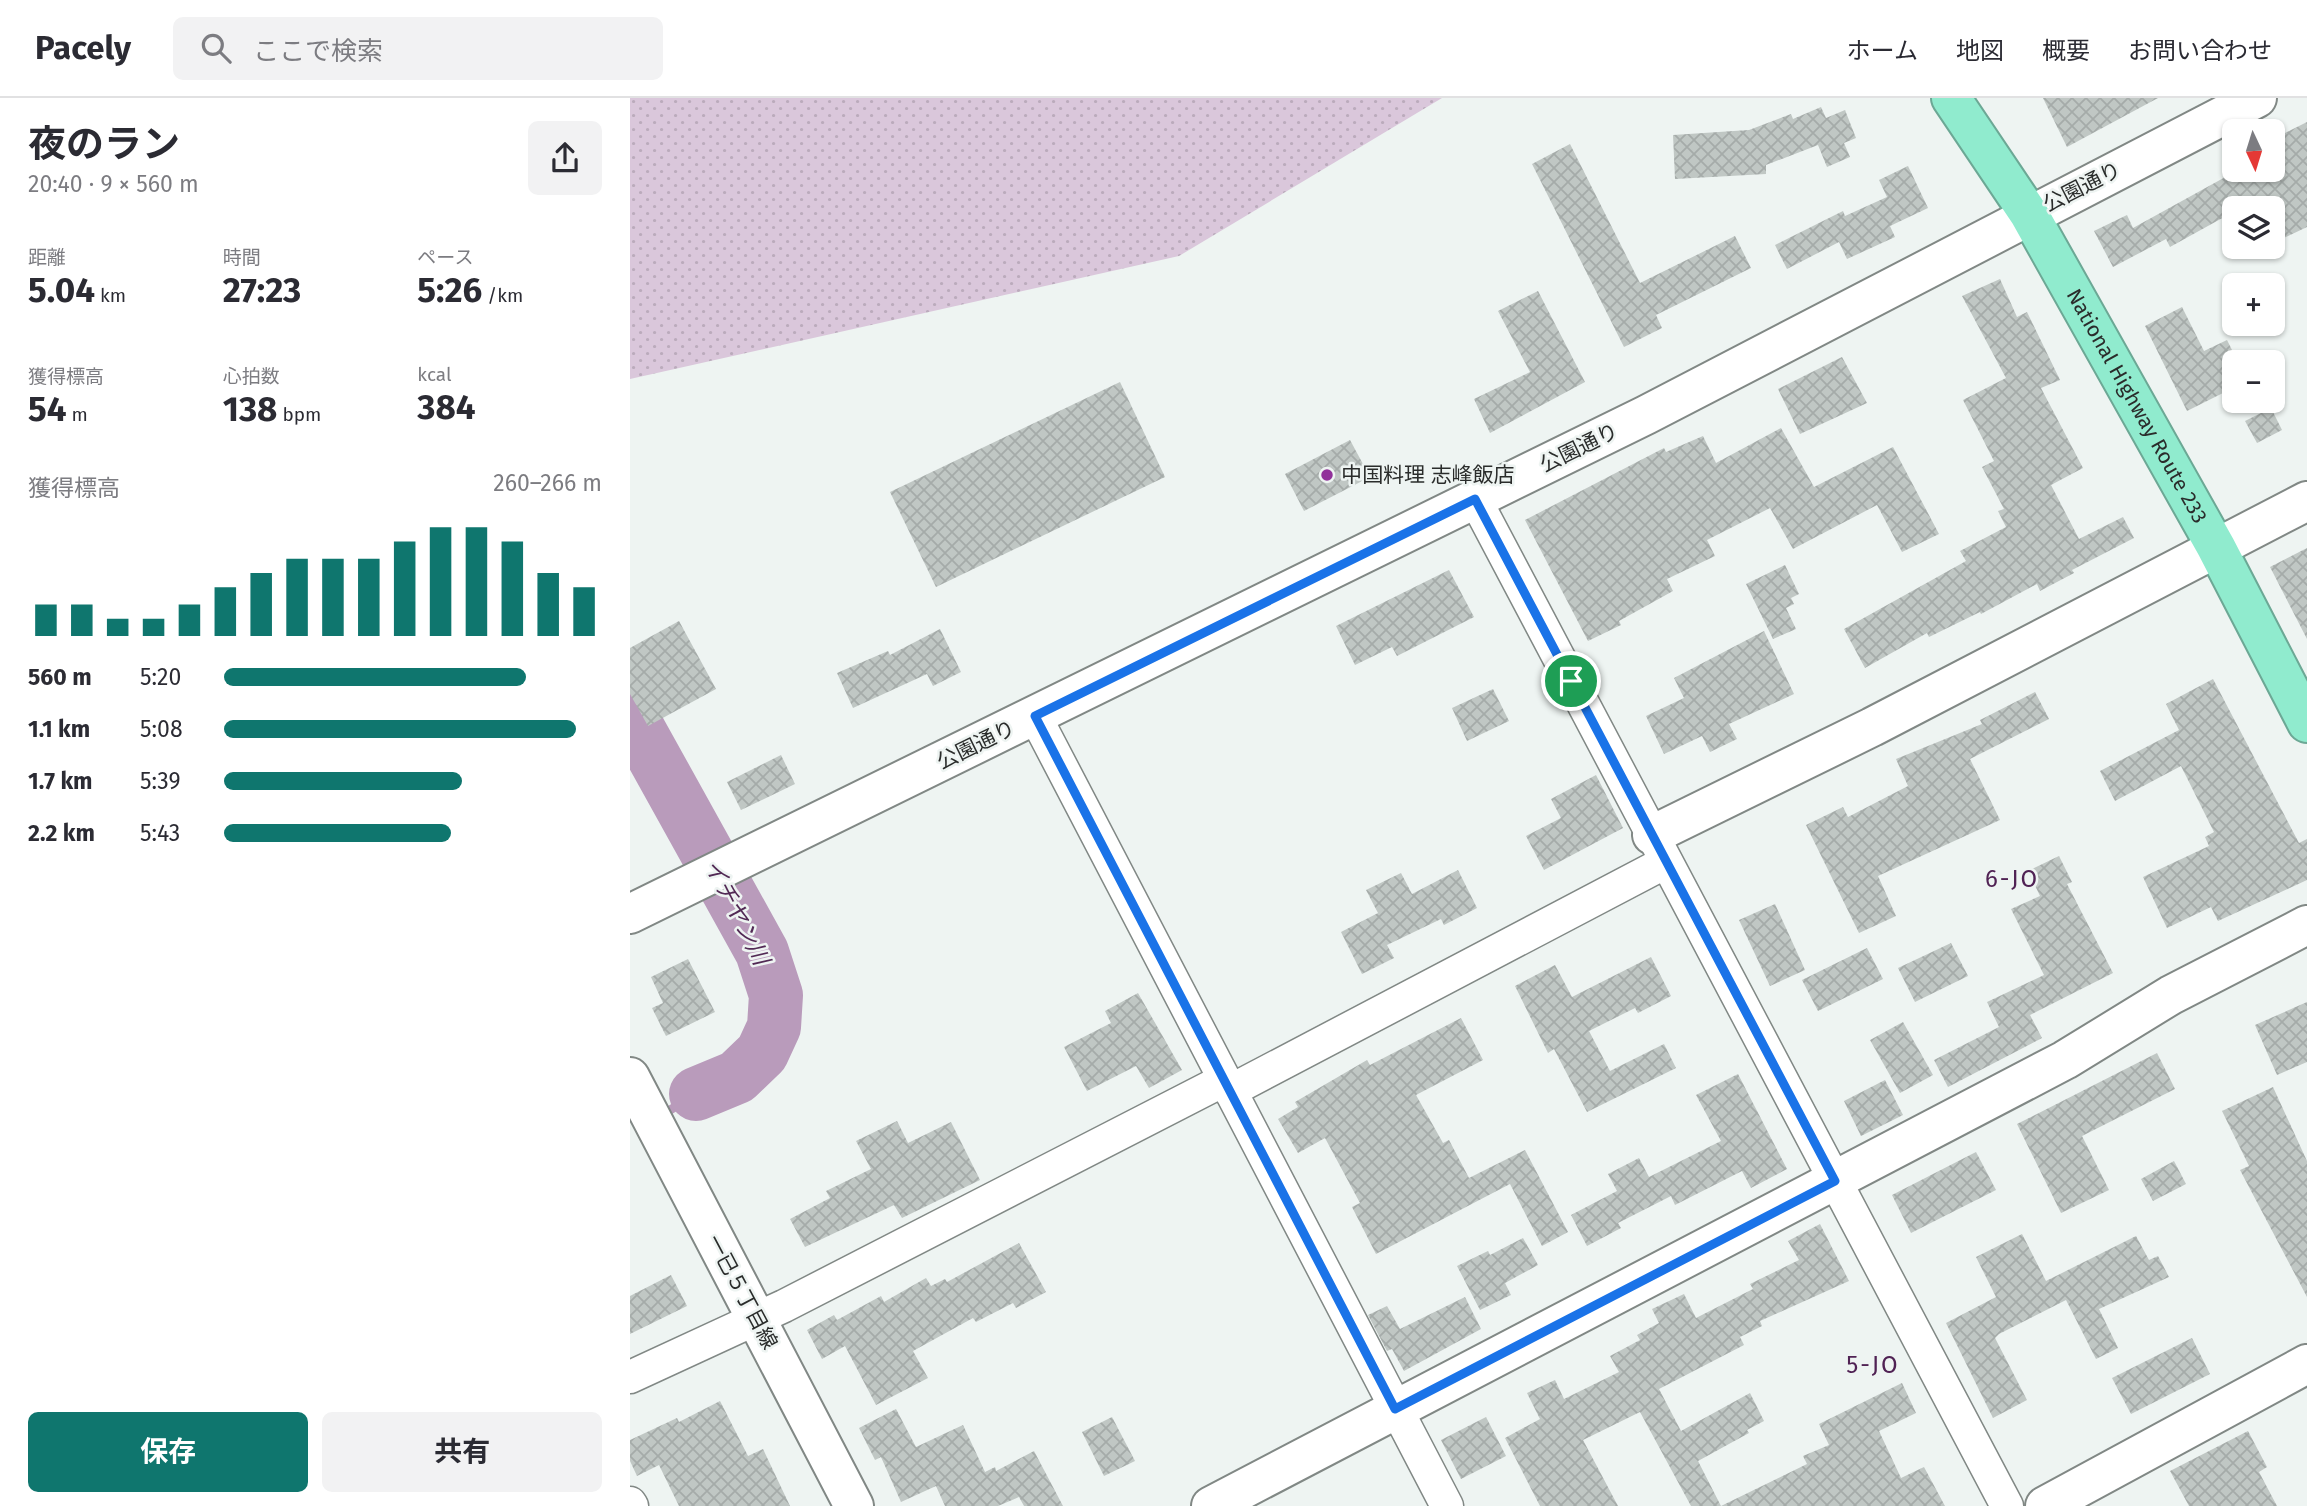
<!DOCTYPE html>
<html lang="ja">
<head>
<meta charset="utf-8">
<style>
  body { margin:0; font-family:"Fira Sans","Noto Sans JP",sans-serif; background:#f2f2f3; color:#2b2b33; height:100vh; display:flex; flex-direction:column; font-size:26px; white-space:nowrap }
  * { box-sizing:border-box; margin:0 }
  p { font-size:23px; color:#7c7c81 }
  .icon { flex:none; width:38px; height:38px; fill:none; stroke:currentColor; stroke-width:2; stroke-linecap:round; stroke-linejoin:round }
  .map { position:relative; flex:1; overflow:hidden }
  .drawer { display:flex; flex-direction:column; background:#fff; width:630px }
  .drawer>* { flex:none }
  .needle { width:46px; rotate:176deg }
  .buttons { position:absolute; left:1592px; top:21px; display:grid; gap:14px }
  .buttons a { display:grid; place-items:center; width:63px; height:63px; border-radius:10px; background:#fff; box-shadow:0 2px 5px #0004; font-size:35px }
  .pin { position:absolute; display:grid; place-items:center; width:60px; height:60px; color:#fff; margin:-30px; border:4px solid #fff; border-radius:50%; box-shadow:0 2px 7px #0007 }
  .round { display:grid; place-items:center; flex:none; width:74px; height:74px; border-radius:10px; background:#f2f2f3 }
  .overview { display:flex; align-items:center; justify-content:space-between; height:119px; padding:0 28px }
  h1 { font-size:38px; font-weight:700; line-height:52px }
  .stats { display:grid; grid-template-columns:repeat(3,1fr); gap:10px; height:119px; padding:7px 28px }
  .stats div { display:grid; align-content:center }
  .stats b { font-size:35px; font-weight:700 }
  .stats small { font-size:19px; font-weight:400 }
  .stats p { font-size:19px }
  .chart { height:196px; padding:14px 28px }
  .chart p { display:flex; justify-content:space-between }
  .chart svg { width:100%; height:126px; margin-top:7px; stroke:#0f766e; stroke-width:6 }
  .action { display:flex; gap:14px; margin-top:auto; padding:14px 28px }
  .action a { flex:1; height:80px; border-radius:10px; background:#0f766e; color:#fff; font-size:28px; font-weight:700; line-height:80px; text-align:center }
  .action a+a { background:#f2f2f3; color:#2b2b33 }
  ul { padding:0 28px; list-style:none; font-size:23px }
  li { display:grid; grid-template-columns:112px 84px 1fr; align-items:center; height:52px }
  li i { height:18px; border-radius:9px; background:#0f766e }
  header { display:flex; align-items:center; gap:42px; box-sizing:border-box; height:98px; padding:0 35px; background:#fff; border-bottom:2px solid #e1e1e2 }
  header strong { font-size:33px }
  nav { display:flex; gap:38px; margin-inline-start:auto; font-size:24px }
  .search { width:490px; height:63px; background:#f2f2f3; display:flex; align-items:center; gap:18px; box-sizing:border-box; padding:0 24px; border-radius:10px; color:#7c7c81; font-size:26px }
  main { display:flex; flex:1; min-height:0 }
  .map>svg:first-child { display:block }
</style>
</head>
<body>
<header>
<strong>Pacely</strong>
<div class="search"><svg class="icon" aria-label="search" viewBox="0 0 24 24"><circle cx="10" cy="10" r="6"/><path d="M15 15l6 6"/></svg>ここで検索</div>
<nav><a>ホーム</a><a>地図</a><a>概要</a><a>お問い合わせ</a></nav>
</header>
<main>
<section class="drawer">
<div class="overview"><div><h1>夜のラン</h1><p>20:40 · 9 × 560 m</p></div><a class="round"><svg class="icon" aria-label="share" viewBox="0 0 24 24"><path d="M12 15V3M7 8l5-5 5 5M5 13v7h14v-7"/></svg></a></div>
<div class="stats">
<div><p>距離</p><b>5.04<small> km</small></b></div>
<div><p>時間</p><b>27:23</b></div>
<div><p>ペース</p><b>5:26<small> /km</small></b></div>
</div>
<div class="stats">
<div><p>獲得標高</p><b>54<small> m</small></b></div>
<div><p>心拍数</p><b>138<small> bpm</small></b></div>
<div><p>kcal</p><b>384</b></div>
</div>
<div class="chart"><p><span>獲得標高</span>260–266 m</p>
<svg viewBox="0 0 160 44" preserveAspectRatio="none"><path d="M5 44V33M15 44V33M25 44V38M35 44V38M45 44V33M55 44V27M65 44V22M75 44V17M85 44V17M95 44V17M105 44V11M115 44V6M125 44V6M135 44V11M145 44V22M155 44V27"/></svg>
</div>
<ul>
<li><b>560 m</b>5:20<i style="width:80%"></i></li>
<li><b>1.1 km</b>5:08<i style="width:93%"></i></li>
<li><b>1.7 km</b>5:39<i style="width:63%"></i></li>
<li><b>2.2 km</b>5:43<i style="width:60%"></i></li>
</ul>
<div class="action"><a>保存</a><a>共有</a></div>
</section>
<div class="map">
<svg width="1677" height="1408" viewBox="0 0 1677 1408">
  <defs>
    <pattern id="grass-dots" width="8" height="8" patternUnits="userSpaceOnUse" patternTransform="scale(1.75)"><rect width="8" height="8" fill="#dac7db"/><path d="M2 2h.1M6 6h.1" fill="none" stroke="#bbabbc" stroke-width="1.8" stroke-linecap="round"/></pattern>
    <pattern id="building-cross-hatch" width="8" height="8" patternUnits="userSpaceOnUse" patternTransform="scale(1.75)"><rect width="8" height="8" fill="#c0c7c4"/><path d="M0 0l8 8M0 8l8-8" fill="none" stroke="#a5aba9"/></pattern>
  </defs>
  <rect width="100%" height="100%" fill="#eef4f2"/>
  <path fill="url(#grass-dots)" d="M0,0H812L549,158L0,281Z"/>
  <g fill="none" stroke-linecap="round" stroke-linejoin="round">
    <path stroke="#b99bbb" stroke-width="9" d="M32,1017L66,996"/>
    <path stroke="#b99bbb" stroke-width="54" d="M0,616L132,854L146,897L144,929L132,955L107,979L66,996"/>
  </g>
  <g fill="url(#building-cross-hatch)">
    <path d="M1413,0H1528L1437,49Z"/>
    <path d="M1191,9L1196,20L1215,12L1226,40L1214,45L1220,59L1197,69L1188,47L1136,67V76L1045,81L1043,37L1119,32L1161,16L1163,21Z"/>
    <path d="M1677,24V129L1643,145V110H1608L1605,104V113L1540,149L1536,141L1483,169L1464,133L1497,117L1503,130L1608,72H1643V41Z"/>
    <path d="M940,46L1010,185L1105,138L1121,170L1026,217L1032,230L994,249L902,66Z"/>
    <path d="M1278,68L1298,110L1260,128L1265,139L1217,161L1209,144L1157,171L1145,147L1213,113L1215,118L1257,99L1249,82Z"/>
    <path d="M1370,181L1387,219L1397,214L1430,282L1411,290L1453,370L1421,387L1449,441L1493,419L1504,440L1442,472L1444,475L1410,493L1407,486L1351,516L1350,514L1299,539L1297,535L1235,570L1214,531L1336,463L1330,453L1376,429L1368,413L1374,411L1352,369L1364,363L1333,302L1376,280L1332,198Z"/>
    <path d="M908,193L955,284L860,335L844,301L900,274L868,213Z"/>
    <path d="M1552,209L1574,253L1597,242L1605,258V289L1557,313L1515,228Z"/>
    <path d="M1212,259L1237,305L1170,336L1148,291Z"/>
    <path d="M490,284L535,379L306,489L260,394Z"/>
    <path d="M1641,310L1652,332L1627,345L1615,323Z"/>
    <path d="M1151,330L1184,389L1263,349L1309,436L1272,454L1247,407L1163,451L1140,410L1077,442L1085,458L1037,481L1043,493L989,523L991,527L958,543L895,422L1034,350L1036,354L1073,338L1086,365Z"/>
    <path d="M720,342L740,379L674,413L655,376Z"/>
    <path d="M1677,450V541L1640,469Z"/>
    <path d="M1155,467L1169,496L1161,500L1164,506L1156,510L1166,531L1143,541L1116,486Z"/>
    <path d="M819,472L844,519L767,558L762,549L725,567L706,528Z"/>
    <path d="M49,523L86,591L18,628L0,596V550Z"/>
    <path d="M310,531L331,574L303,588L297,576L223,610L207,575L258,553L260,557Z"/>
    <path d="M1134,533L1164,596L1099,626L1107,641L1080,654L1072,638L1034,656L1016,618L1054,600L1044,580Z"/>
    <path d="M1583,581L1669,745L1677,741V782L1588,823L1581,809L1537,830L1513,779L1579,748L1575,739L1584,734L1551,668L1485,703L1470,673L1549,632L1536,606Z"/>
    <path d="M863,591L879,623L837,643L822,610Z"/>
    <path d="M1405,594L1419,621L1340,661L1370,722L1248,778L1266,818L1229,835L1176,727L1213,709L1218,719L1278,688L1266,661L1352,626L1350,622Z"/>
    <path d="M151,657L165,686L111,712L97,684Z"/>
    <path d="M966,677L993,730L914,772L896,738L931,720L921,701Z"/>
    <path d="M1429,758L1442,784L1437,786L1483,875L1400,917L1412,940L1318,989L1304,962L1369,929L1357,904L1414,877L1381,811L1410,798L1398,773Z"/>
    <path d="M828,772L847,810L814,827L811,821L757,847L764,860L732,876L711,834L748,815L736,792L771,775L782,796Z"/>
    <path d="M1145,806L1175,872L1140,888L1109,822Z"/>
    <path d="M1321,845L1338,878L1285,904L1268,870Z"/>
    <path d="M1237,850L1253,881L1188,913L1172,882Z"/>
    <path d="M1021,859L1041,898L1008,915L1005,910L959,933L980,973L1034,946L1046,970L957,1014L924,951L918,955L885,888L925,867L942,899Z"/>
    <path d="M58,861L85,914L36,938L22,910L33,905L21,879Z"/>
    <path d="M508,895L552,972L519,990L506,968L457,993L434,949L481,925L475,913Z"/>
    <path d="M1677,904V964L1647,977L1625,927Z"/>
    <path d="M831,920L853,962L786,997L813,1045L819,1042L839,1080L895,1052L938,1134L912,1148L880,1086L746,1156L722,1109L730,1105L695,1040L668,1055L648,1021L668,1009L665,1004L737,962L740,967Z"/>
    <path d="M1273,924L1303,977L1270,995L1240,942Z"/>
    <path d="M1527,955L1545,991L1452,1038L1479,1092L1431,1115L1387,1026Z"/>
    <path d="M1108,976L1157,1071L1121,1090L1112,1073L1045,1107L1041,1098L988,1125L991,1130L957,1148L941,1117L987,1093L978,1076L1009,1060L1019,1079L1091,1043L1066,997Z"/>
    <path d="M1255,982L1273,1017L1231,1038L1214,1003Z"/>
    <path d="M1643,989L1677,1063V1199L1610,1072L1619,1068L1592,1013Z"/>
    <path d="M267,1023L278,1045L321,1024L350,1082L272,1120L264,1107L175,1149L160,1121L200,1100L196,1093L241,1071L226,1043Z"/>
    <path d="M1346,1054L1366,1092L1281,1135L1262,1097Z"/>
    <path d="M1544,1063L1556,1086L1523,1103L1511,1081Z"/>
    <path d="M1190,1126L1219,1183L1130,1223L1132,1228L1110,1239L1114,1247L1029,1291L1051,1333L1120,1295L1134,1323L1117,1332L1119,1335L1068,1363L1091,1408L1177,1366L1173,1358L1199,1347L1189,1326L1272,1285L1286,1315L1249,1333L1271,1380L1294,1369L1315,1408H1061L1010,1314L953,1342L988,1408H910L875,1340L910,1321L897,1295L925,1282L934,1301L989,1274L980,1258L1010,1242L1007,1237L1029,1225L1022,1211L1054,1196L1066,1220L1123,1191L1120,1186L1169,1162L1158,1143Z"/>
    <path d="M1392,1136L1416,1183L1506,1138L1519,1162L1528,1158L1539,1179L1469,1211L1488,1250L1466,1261L1436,1202L1369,1236L1365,1240L1397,1302L1363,1320L1316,1225L1366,1199L1346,1159Z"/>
    <path d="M893,1140L908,1167L875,1185L881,1197L850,1212L827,1168L858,1153L860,1157Z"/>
    <path d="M389,1145L416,1194L386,1210L383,1205L346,1224L343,1220L283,1253L298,1280L246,1307L215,1248L192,1261L177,1232L204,1217L207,1222L251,1198L254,1204L296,1180L301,1188L315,1181L317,1184Z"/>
    <path d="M41,1177L57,1208L0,1236V1198Z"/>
    <path d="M835,1199L851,1231L774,1273L762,1251L757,1253L738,1217L757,1208L770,1231Z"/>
    <path d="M1562,1240L1580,1276L1501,1316L1482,1280Z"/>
    <path d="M90,1303L118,1358L133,1351L160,1408H49L29,1367L7,1378L0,1363V1342L47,1320L49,1324Z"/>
    <path d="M266,1311L286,1349L333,1327L355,1374L365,1369L366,1373L404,1353L433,1408H394L389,1399L368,1408H315L306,1388L271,1404L251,1359L245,1362L229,1330Z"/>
    <path d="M482,1319L505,1363L474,1378L452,1334Z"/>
    <path d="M856,1319L876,1358L831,1381L811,1342Z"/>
    <path d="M1618,1333L1637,1369L1629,1374L1647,1408H1559L1540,1373Z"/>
  </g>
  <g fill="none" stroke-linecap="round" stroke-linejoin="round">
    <g stroke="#818885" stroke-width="35">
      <g id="street">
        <path d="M845,401L1377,1408"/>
        <path d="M405,618L817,1408"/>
        <path d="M600,993L1036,764"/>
        <path d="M0,1279L154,1208L594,982"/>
        <path d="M0,1405L2,1408"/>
      </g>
    </g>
    <g stroke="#818885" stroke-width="42">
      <g id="secondary">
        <path d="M1022,737L1242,629L1677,403"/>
        <path d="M0,816L1016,317L1627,0"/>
        <path d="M0,979L224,1408"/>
        <path d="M581,1408L1435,962L1541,897L1677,827"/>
        <path d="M1415,1408L1677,1266"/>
      </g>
    </g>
    <g stroke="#6ca895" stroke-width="42">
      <g id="highway">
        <path id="s1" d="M1321,0L1399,116L1586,449L1677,625"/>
      </g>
    </g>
    <use href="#street" stroke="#fff" stroke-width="32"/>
    <use href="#secondary" stroke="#fff" stroke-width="38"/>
    <use href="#highway" stroke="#90ebce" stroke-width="38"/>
  </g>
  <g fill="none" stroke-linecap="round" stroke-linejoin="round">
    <g stroke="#fff" stroke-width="14">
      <path id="route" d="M845,401L1205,1083L765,1311L405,618Z"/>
    </g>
    <use href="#route" stroke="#1a73e8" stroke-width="9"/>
  </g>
  <circle fill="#91319a" stroke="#eef4f2" stroke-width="2.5" cx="697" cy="377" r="7"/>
  <g text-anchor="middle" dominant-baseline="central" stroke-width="5" stroke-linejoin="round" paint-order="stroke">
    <g font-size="21" fill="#2a2c2b" stroke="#eef4f2">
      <text transform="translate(1452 89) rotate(-27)">公園通り</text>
      <text stroke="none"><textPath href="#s1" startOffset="360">National Highway Route 233</textPath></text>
      <text transform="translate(949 350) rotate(-26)">公園通り</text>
      <text transform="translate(346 647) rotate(-26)">公園通り</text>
      <text transform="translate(112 1194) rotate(62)">一已５丁目線</text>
    </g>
    <g font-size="21" fill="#2a2c2b" stroke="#eef4f2" text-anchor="start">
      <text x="711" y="377">中国料理 志峰飯店</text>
    </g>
    <g font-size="23" font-style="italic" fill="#522a55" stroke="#eef4f2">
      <text transform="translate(107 814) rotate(63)">イチヤン川</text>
    </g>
    <g font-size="24" letter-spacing="2" fill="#502254" stroke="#eef4f2">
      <text x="1382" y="781">6-JO</text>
      <text x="1243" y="1267">5-JO</text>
    </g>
  </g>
</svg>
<div class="buttons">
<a><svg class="needle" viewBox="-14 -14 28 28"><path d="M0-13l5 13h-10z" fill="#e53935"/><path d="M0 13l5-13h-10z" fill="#7c7c81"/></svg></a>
<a><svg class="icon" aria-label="layers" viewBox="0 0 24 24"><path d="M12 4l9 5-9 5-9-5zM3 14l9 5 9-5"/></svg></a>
<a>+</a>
<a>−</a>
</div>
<div class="pin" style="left:941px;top:583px;background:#1e9e55"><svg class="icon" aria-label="arrive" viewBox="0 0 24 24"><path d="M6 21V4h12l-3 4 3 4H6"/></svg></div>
</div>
</main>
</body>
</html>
